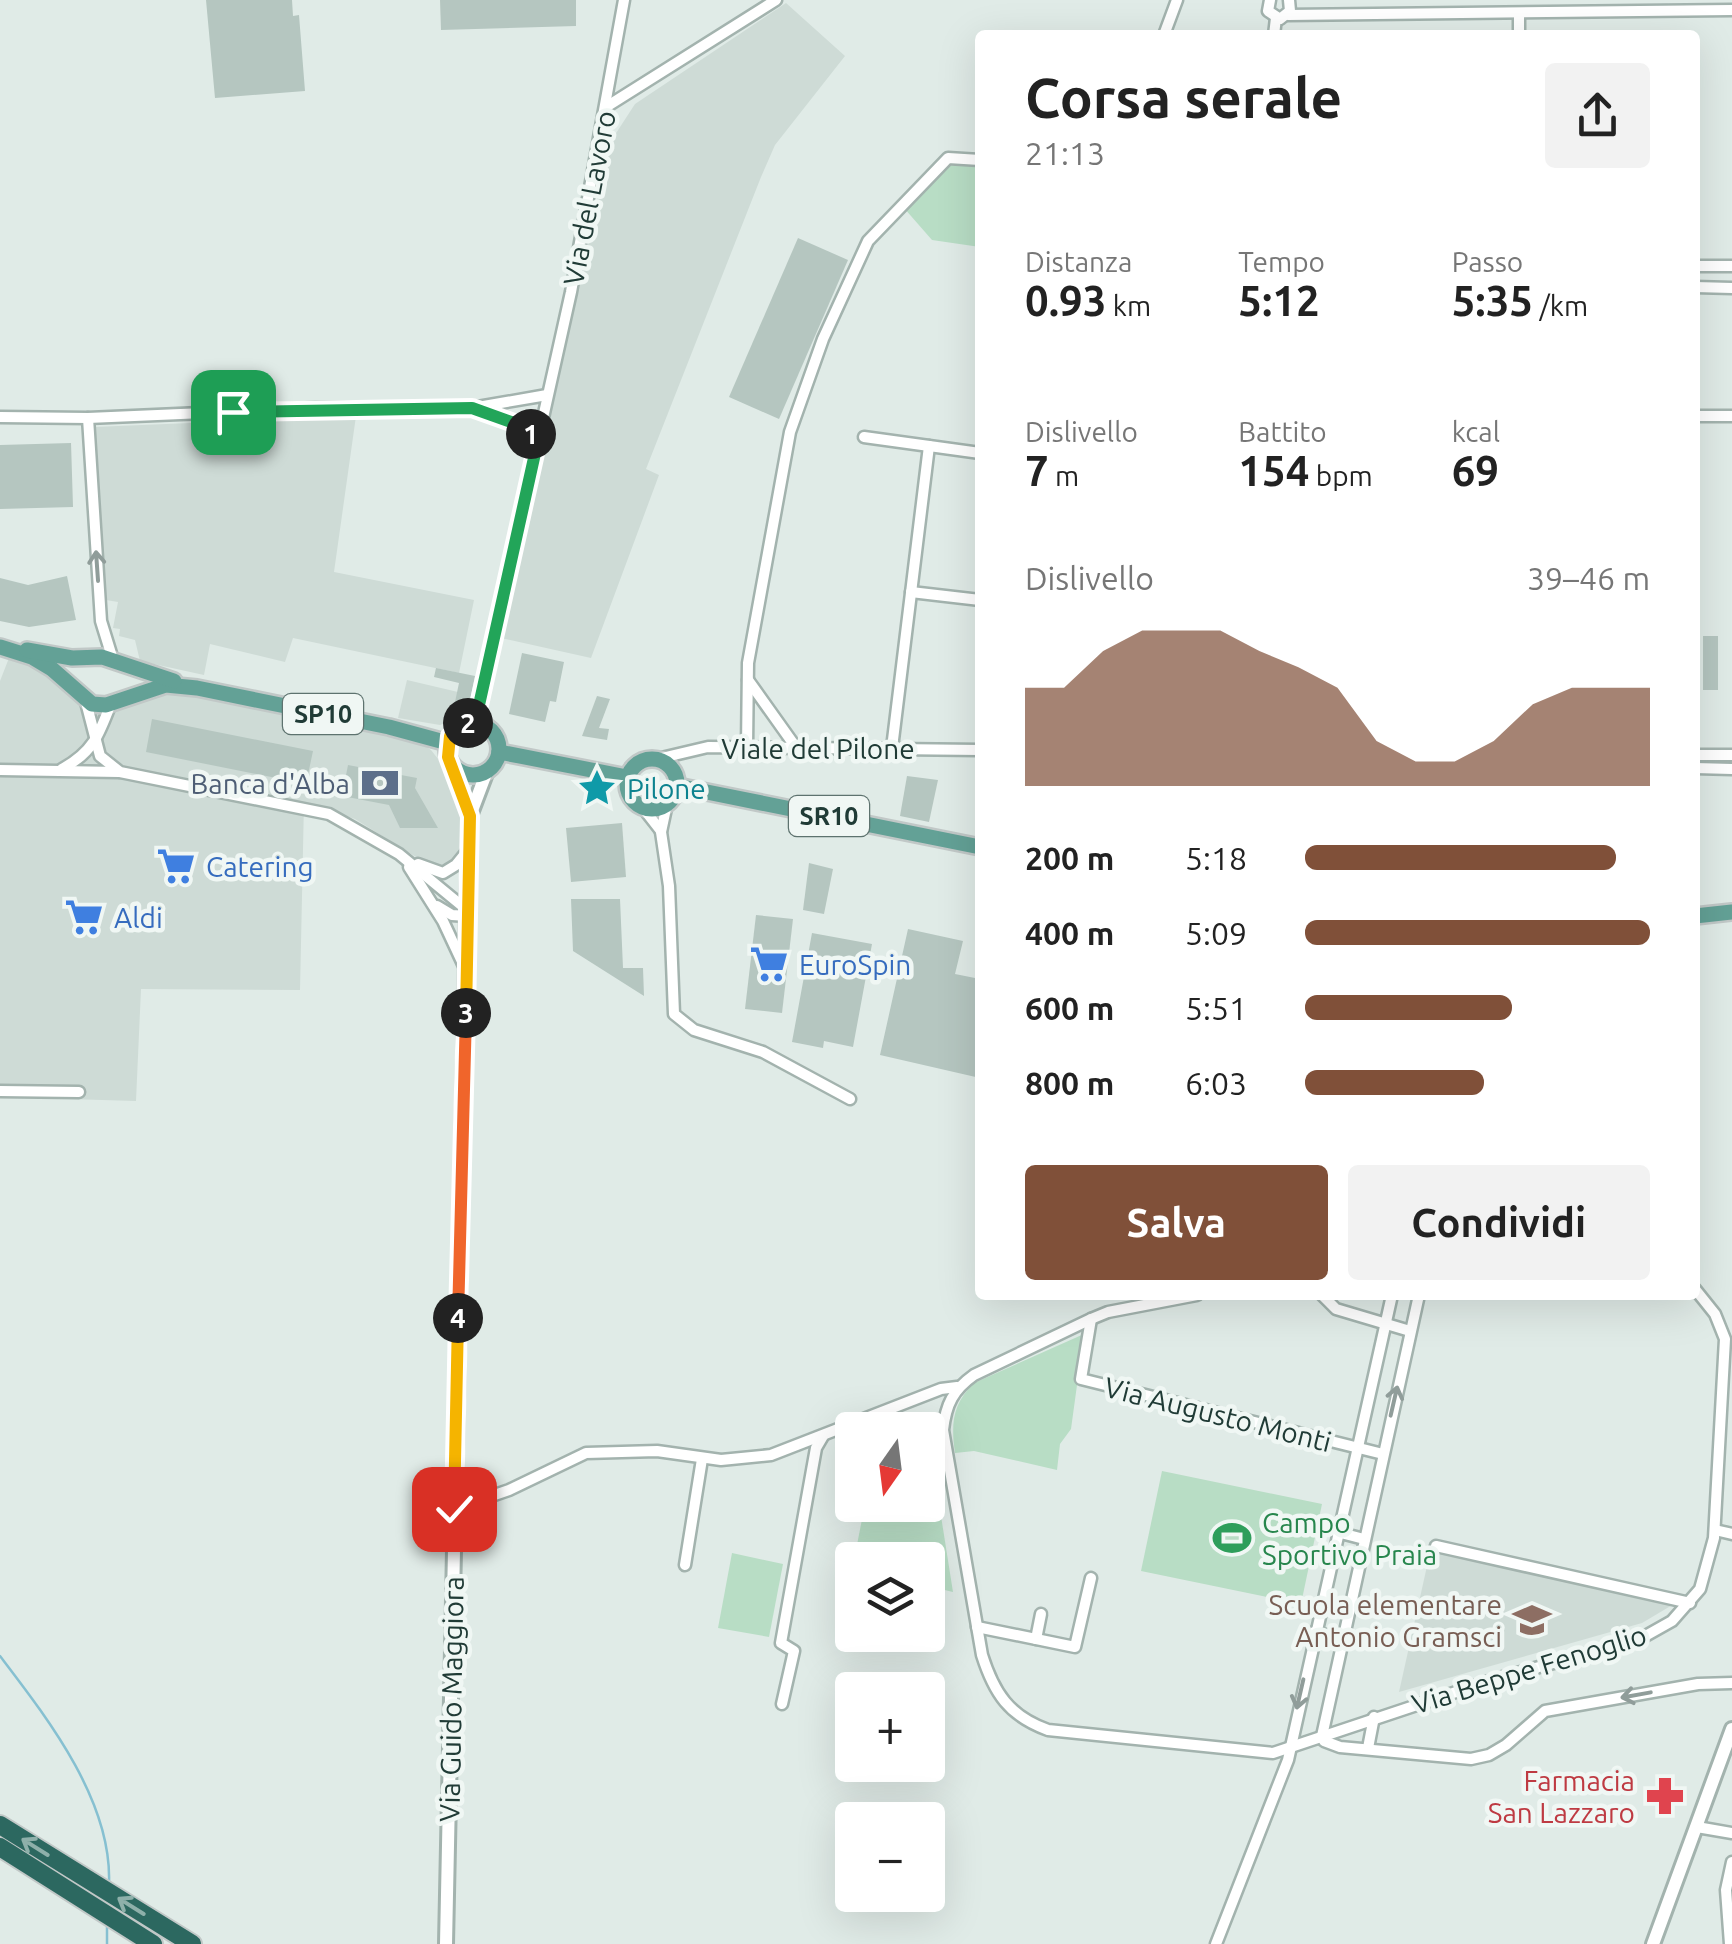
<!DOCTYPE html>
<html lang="it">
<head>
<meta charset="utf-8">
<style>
  body { margin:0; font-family:Ubuntu,sans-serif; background:#f2f2f2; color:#222; height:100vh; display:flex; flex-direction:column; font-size:38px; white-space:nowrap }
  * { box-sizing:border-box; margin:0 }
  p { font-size:32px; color:#767676 }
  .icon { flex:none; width:55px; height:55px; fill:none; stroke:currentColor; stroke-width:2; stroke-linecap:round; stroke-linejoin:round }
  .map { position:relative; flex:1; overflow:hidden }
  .panel { position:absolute; left:975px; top:30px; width:725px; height:1270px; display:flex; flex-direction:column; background:#fff; border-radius:10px; box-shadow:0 10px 40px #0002 }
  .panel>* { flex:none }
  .needle { width:65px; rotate:194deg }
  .tools { position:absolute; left:835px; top:1412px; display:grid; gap:20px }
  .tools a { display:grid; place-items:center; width:110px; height:110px; border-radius:10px; background:#fff; box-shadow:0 10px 40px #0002; font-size:50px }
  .pin { position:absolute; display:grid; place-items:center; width:85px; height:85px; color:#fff; margin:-42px; border-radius:20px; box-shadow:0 5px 15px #0006 }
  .km { position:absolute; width:50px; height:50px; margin:-25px; border-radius:50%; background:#222; color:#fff; font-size:28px; line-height:50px; text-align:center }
  .round { display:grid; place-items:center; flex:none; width:105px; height:105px; border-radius:10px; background:#f2f2f2 }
  .head { display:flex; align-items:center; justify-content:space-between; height:170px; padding:0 50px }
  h1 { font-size:55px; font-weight:700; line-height:75px }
  .stats { display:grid; grid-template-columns:repeat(3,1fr); gap:15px; height:170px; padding:10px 50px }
  .stats div { display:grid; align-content:center }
  .stats b { font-size:42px; font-weight:700 }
  .stats small { font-size:28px; font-weight:400 }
  .stats p { font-size:28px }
  .chart { height:280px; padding:20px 50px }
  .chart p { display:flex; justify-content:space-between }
  .chart svg { width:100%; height:180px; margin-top:10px; fill:#805039; opacity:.7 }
  .button { display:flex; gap:20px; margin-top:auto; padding:20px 50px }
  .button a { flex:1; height:115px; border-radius:10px; background:#805039; color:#fff; font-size:40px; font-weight:700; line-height:115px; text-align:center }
  .button a+a { background:#f2f2f2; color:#222 }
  ul { padding:0 50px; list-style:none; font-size:32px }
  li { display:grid; grid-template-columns:160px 120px 1fr; align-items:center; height:75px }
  li i { height:25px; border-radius:12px; background:#805039 }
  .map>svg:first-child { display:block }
</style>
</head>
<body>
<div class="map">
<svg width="1732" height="1944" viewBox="0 0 1732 1944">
  <rect width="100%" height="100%" fill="#e0ebe7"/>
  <g fill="#cedbd6">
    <path d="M786,3L845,56L775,145L761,177L646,469L659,475L591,658L501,638L609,144L635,104Z"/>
    <path d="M356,416L334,572L474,600L459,673L293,638L285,662L210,644L204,675L140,661L135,640L119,636L120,629L113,628L118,602L106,600L94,427Z"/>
    <path d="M9,658L37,664L59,681L86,712L112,714L128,700L167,688L415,739L431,750L453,778L465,807L462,849L457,860L440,869L432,867L355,819L304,802L300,990L141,989L136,1101L0,1097V681Z"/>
    <path d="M407,680L458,692L469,705L457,718L440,725L398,718Z"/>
    <path d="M1431,1548L1674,1604L1642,1623L1399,1692Z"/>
  </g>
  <g fill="#b8ddc5">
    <path d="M954,162L980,165V247L932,240L904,208Z"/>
    <path d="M1084,1334L1071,1429L1060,1444L1057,1470L974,1451L955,1453C951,1425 952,1404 974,1383Z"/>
    <path d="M1162,1471L1322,1504L1301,1604L1141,1571Z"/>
    <path d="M864,1509L941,1516L953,1592L928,1586V1560H854Z"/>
    <path d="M732,1553L783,1564L769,1637L718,1628Z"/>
  </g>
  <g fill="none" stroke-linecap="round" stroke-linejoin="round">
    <g stroke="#86c0d1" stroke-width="2.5">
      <path d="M0,1656C48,1719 112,1801 109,1883"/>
      <path d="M107,1944V1926"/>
    </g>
  </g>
  <g fill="#b5c6c0">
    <path d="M206,0H292L293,16L299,15L305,91L215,98Z"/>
    <path d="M440,0H576V26L441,30Z"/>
    <path d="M798,238L848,260L779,419L729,397Z"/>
    <path d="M71,443L73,507L0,509V445Z"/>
    <path d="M67,576L76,620L29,627L0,621V578L28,585Z"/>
    <rect x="1703" y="636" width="15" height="54"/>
    <path d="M522,653L564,662L556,702L550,701L545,722L509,714Z"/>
    <path d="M436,668L475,676L469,705L455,702L459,683L434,677Z"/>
    <path d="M597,696L610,699L599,728L609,729L607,740L582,736Z"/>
    <path d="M152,719L313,751L306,784L146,752Z"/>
    <path d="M348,765L417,778L415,788L438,828H400L389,805L342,796Z"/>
    <path d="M907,776L938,780L929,822L900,816Z"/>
    <path d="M622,823L626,877L571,882L566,828Z"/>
    <path d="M809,863L833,869L824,914L803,910Z"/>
    <path d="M571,899H620L623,968H643L644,996L573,951Z"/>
    <path d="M756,915L793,919L782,1013L745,1009Z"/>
    <path d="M908,929L963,941L955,974L980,979L976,1021H980V1078L880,1055Z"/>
    <path d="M812,933L872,944L853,1047L824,1041L823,1048L792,1042Z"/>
  </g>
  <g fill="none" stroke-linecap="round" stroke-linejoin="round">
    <g stroke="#a3b3ae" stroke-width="15">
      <g id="minor">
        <path d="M1270,0L1268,11L1280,19L1290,11L1289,0"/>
        <path d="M1519,14V35"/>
        <path d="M1288,15L1732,10"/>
        <path d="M1164,35L1177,0"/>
        <path d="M1274,35L1276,18"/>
        <path d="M606,107L776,0"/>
        <path d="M1695,266H1732"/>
        <path d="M1695,287L1732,288"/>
        <path d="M473,408L522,426L538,439"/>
        <path d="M1695,416H1732"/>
        <path d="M0,417L88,418L316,408H472L547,395"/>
        <path d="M88,418L101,621L113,660"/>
        <path d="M864,437L980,453"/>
        <path d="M911,592L980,600"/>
        <path d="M748,680L795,746"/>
        <path d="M86,702L100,756L120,772L329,814L399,854L467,910"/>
        <path d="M475,723L571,292L624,0"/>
        <path d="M747,747L748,663L790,432L823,339L868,241L948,158L980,160"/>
        <path d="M892,748L929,446"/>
        <path d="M1695,755H1732"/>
        <path d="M657,759L708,747L980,750"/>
        <path d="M1695,768L1732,769"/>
        <path d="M62,769C93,752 99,735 111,703"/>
        <path d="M0,770L119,772"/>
        <path d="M667,804L661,832L669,886L674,1014L694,1030L763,1052L850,1099"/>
        <path d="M643,808L661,831"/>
        <path d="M418,864L443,873L456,865L469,849"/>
        <path d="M409,867L443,921L464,966"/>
        <path d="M437,906L452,915L467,916"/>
        <path d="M0,1091L79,1092"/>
        <path d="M1197,1295L1108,1312L1091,1319L974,1375C953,1390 946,1404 943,1430L982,1655C994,1693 1009,1716 1048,1730L1273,1753L1492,1680L1640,1639L1672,1621L1700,1589L1714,1538L1725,1339L1715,1314L1695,1289"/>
        <path d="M1322,1295L1336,1309L1410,1331"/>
        <path d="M1419,1295L1322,1736L1324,1741L1340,1747L1471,1759L1489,1755L1506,1745L1545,1711L1698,1684L1732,1683"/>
        <path d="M1091,1319L1081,1379L1383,1454"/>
        <path d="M454,1509L509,1490L586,1453L657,1451L721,1460L771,1455L941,1389L957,1387"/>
        <path d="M1715,1530L1732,1534"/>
        <path d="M1337,1532L1364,1539"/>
        <path d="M1436,1546L1690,1603"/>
        <path d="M685,1565L702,1459"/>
        <path d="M977,1627L1075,1647L1091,1578"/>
        <path d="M1314,1632L1342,1639"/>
        <path d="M1036,1639L1041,1614"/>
        <path d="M782,1704L794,1651L781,1643L816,1448L823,1436"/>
        <path d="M1368,1748L1374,1717"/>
        <path d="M1697,1827L1732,1833"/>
        <path d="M1216,1944L1288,1760L1392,1295"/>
        <path d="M1730,1944L1726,1890L1732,1862"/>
      </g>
    </g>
    <g stroke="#a3b3ae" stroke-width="18">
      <g id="tertiary">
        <path d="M451,762L470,816"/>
        <path d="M446,1944L467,910L470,816L487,771"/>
        <path d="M1653,1944L1732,1729"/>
      </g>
    </g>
    <g stroke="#c1c8c7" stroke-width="20">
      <g id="primary">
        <path d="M0,647L32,657L52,669L92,704L106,705L166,685L197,688L389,727L448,743"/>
        <path d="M27,650L72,658L102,657L174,681"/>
        <circle cx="473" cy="749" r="26"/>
        <path d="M499,752L627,777"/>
        <circle cx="652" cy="784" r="25"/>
        <path d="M677,786L980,847"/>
        <path d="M1695,916L1732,912"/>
      </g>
    </g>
    <g stroke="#c1c8c7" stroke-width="22">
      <g id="motorway">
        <path d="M0,1825L192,1944"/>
        <path d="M0,1847L153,1944"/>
      </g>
    </g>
    <use href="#minor" stroke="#fff" stroke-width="10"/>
    <use href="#tertiary" stroke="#fff" stroke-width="12"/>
    <use href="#primary" stroke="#63a196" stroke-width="15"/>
    <use href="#motorway" stroke="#2c6860" stroke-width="18"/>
  </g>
  <defs><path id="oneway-shaft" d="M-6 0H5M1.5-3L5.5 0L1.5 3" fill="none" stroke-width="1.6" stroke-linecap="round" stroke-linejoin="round" transform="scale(2.5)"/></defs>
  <g stroke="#909d9a">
    <use href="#oneway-shaft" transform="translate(97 566) rotate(-94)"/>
    <use href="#oneway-shaft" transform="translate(1394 1401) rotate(-77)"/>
    <use href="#oneway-shaft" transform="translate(1300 1694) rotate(103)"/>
    <use href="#oneway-shaft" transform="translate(1636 1695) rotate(170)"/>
  </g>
  <g stroke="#8eb0aa">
    <use href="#oneway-shaft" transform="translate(35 1847) rotate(-148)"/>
    <use href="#oneway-shaft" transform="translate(131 1906) rotate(-148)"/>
  </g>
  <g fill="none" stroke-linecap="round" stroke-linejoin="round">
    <g stroke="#fff" stroke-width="20">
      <path id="split-1" d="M233,412L472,408L522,426L531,434"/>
    </g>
    <g stroke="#fff" stroke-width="20">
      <path id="split-2" d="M468,723H475L538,440L531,434"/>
    </g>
    <g stroke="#fff" stroke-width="20">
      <path id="split-3" d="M466,1013L470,816L448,757L450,736L468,723"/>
    </g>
    <g stroke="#fff" stroke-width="20">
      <path id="split-4" d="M458,1318L466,1013"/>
    </g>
    <g stroke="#fff" stroke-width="20">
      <path id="split-5" d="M454,1509L458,1318"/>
    </g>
    <use href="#split-1" stroke="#22a559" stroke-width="12"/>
    <use href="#split-2" stroke="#22a559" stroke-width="12"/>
    <use href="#split-3" stroke="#f5b400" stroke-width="12"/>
    <use href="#split-4" stroke="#f0652b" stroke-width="12"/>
    <use href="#split-5" stroke="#f5b400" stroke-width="12"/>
  </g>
  <defs>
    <g id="bank-bare" transform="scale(3)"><path d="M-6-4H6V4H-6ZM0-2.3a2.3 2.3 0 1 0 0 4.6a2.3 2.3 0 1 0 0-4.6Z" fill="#5c6f8a" stroke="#f0f7f4" stroke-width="2.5" paint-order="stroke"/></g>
    <g id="sight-bare" transform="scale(3)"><path d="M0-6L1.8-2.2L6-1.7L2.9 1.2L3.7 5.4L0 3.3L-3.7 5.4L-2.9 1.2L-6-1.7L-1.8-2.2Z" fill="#0f9aa8" stroke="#f0f7f4" stroke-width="2.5" paint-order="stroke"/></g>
    <g id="supermarket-bare" transform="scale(3)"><path d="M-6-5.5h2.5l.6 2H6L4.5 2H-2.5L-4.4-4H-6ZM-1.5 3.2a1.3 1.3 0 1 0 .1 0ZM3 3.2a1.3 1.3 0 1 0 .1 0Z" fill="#3f7fe0" stroke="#f0f7f4" stroke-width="2.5" paint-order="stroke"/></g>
    <g id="stadium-bare" transform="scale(3)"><path d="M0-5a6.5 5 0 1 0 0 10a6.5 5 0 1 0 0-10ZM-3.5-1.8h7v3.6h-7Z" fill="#2e9e5b" stroke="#f0f7f4" stroke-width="2.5" paint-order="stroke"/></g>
    <g id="school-bare" transform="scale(3)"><path d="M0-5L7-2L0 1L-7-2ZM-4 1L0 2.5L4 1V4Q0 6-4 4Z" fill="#8d6e63" stroke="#f0f7f4" stroke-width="2.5" paint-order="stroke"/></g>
    <g id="pharmacy-bare" transform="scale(3)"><path d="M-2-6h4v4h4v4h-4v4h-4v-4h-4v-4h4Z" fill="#e0444e" stroke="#f0f7f4" stroke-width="2.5" paint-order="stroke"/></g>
  </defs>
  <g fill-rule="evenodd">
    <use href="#bank-bare" x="380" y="783"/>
    <use href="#sight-bare" x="597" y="788"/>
    <use href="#supermarket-bare" x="176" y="866"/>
    <use href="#supermarket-bare" x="84" y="917"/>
    <use href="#supermarket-bare" x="769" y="964"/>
    <use href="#stadium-bare" x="1232" y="1538"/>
    <use href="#school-bare" x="1532" y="1620"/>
    <use href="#pharmacy-bare" x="1665" y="1796"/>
  </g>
  <g text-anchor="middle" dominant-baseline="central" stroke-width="9" stroke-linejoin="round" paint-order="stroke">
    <g fill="#f0f7f4" stroke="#5e736f" stroke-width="2.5">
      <rect x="283" y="694" width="80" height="40" rx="8"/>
      <rect x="789" y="796" width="80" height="40" rx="8"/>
    </g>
    <g font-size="25" font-weight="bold" fill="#203b36">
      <text x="323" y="714">SP10</text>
      <text x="829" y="816">SR10</text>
    </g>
    <g font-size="28" fill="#203b36" stroke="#f0f7f4">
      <text transform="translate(589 198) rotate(-79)">Via del Lavoro</text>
      <text x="818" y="748">Viale del Pilone</text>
      <text transform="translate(1218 1414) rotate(14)">Via Augusto Monti</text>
      <text transform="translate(1529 1669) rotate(-17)">Via Beppe Fenoglio</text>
      <text transform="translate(451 1699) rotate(-89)">Via Guido Maggiora</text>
    </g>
    <g font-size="28" fill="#4e5e75" stroke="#f0f7f4" text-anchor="end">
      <text x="350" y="783">Banca d'Alba</text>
    </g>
    <g font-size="28" fill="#0d838f" stroke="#f0f7f4" text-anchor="start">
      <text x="627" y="788">Pilone</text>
    </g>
    <g font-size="28" fill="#366cbe" stroke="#f0f7f4" text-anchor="start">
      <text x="206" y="866">Catering</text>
      <text x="114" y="917">Aldi</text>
      <text x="799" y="964">EuroSpin</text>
    </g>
    <g font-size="28" fill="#27864d" stroke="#f0f7f4" text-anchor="start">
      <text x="1262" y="1522">Campo<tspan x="1262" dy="32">Sportivo Praia</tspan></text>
    </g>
    <g font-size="28" fill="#785e54" stroke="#f0f7f4" text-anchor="end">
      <text x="1502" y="1604">Scuola elementare<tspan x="1502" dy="32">Antonio Gramsci</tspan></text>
    </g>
    <g font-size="28" fill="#be3a42" stroke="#f0f7f4" text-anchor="end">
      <text x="1635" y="1780">Farmacia<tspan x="1635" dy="32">San Lazzaro</tspan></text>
    </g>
  </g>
</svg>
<div class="tools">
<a><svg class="needle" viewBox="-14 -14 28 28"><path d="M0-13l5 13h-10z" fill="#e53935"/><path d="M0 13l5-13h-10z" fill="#767676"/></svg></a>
<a><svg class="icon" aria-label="layers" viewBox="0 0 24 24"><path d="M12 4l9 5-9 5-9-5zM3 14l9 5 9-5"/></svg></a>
<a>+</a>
<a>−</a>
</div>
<div class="pin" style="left:233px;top:412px;background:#1e9e55"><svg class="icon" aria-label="arrive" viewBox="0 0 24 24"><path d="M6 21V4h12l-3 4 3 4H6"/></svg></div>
<div class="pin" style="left:454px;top:1509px;background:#d93025"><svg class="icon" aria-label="check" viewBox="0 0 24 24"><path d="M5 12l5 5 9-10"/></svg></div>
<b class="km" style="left:531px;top:434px">1</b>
<b class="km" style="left:468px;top:723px">2</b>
<b class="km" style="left:466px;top:1013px">3</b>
<b class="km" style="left:458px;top:1318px">4</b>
<section class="panel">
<div class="head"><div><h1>Corsa serale</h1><p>21:13</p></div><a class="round"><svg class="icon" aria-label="share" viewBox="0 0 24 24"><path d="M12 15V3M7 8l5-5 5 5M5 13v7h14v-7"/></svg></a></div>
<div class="stats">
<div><p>Distanza</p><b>0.93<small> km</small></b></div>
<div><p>Tempo</p><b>5:12</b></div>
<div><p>Passo</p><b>5:35<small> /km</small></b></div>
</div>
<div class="stats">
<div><p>Dislivello</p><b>7<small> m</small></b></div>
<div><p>Battito</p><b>154<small> bpm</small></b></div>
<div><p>kcal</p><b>69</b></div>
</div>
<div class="chart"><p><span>Dislivello</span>39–46 m</p>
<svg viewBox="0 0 160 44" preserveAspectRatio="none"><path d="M0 44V20L10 20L20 11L30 6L40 6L50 6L60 11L70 15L80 20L90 33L100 38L110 38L120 33L130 24L140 20L150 20L160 20V44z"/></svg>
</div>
<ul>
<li><b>200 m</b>5:18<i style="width:90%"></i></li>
<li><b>400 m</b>5:09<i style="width:100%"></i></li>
<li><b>600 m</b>5:51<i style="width:60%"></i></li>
<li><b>800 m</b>6:03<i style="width:52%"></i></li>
</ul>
<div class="button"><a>Salva</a><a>Condividi</a></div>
</section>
</div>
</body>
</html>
